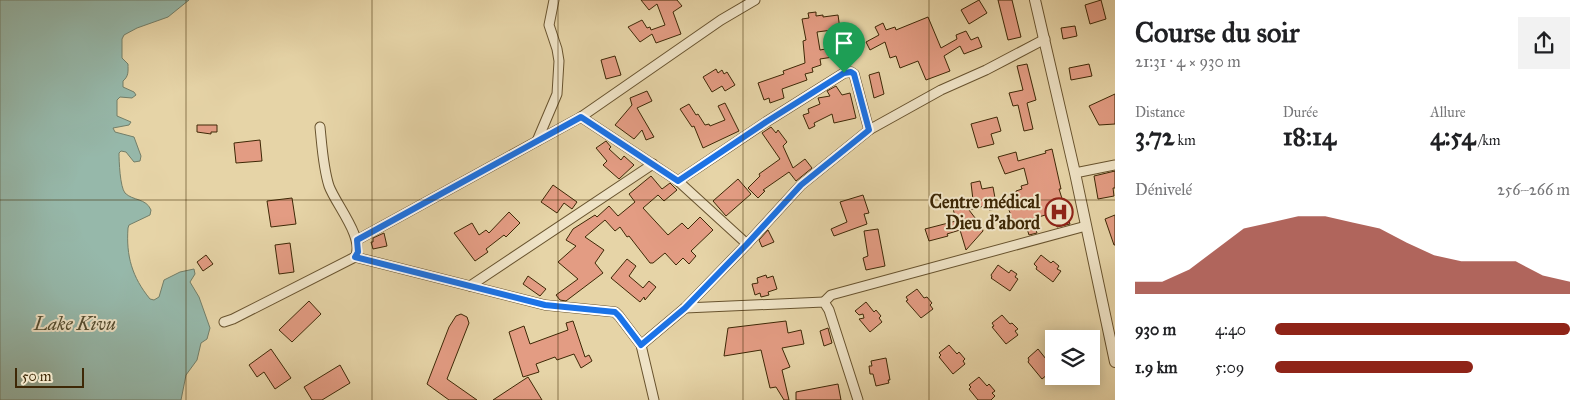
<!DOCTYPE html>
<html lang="fr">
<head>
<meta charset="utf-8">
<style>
  body { margin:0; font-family:"IM FELL Great Primer",serif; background:#f2f2f2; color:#202124; height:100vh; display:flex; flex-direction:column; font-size:19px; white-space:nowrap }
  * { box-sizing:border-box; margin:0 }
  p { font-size:16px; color:#757577 }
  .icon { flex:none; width:28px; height:28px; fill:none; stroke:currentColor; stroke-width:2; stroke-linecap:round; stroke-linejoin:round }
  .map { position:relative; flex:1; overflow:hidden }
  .details { display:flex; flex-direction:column; background:#fff; width:475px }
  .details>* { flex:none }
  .controls { position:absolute; left:1045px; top:330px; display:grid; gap:10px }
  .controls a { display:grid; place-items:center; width:55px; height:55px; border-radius:0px; background:#fff; box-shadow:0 2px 12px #0003; font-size:25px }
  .scale { position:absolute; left:15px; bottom:12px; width:69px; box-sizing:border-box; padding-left:5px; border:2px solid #3e2806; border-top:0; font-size:14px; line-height:18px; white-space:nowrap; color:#3e2806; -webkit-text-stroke:4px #efe3c6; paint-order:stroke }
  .pin { position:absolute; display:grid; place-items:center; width:42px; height:42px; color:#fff; margin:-51px -21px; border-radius:50% 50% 50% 0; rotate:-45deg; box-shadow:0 0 5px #0007 }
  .pin .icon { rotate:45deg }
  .round { display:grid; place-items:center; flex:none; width:52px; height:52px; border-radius:0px; background:#f2f2f2 }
  .overview { display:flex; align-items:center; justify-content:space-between; height:85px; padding:0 20px }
  h1 { font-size:28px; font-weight:700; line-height:38px }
  .stats { display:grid; grid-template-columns:repeat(3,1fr); gap:8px; height:85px; padding:5px 20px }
  .stats div { display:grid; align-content:center }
  .stats b { font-size:25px; font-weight:700 }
  .stats small { font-size:14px; font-weight:400 }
  .stats p { font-size:14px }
  .chart { height:140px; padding:10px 20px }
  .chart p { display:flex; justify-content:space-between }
  .chart svg { width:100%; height:90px; margin-top:5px; fill:#8f2418; opacity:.7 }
  ul { padding:0 20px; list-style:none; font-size:16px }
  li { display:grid; grid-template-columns:80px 60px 1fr; align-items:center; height:38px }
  li i { height:12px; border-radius:6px; background:#8f2418 }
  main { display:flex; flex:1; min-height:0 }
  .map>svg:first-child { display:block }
</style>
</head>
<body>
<main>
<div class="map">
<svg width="1115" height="400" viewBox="0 0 1115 400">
  <rect width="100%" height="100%" fill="#e6d4a7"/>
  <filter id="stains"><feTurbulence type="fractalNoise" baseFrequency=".004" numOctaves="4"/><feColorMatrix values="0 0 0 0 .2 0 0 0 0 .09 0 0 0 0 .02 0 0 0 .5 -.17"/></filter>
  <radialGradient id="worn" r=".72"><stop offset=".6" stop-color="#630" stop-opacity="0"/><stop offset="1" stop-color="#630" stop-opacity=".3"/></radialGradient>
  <path fill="#96b8aa" stroke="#737e68" d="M0,0H189L168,17L137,28L124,35L122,39V58L128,64C128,71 129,76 123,81V87L134,92L136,95L132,98L120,97L117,100V116L131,122L129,125L113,128L115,132L134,137L141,156L140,161L134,162L126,152L121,151L119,153C119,161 120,187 125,193C133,201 146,198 151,210L150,215L129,225L128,228C126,256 132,277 150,299L154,300L159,297L164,280L180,272L194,269L195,274L190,282L199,297L210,328L207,339L201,343L197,360L186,375L181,400H0Z"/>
  <g fill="#e39c83" stroke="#3e2806">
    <path d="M641,0H677L682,6L673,12L681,34L656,43L652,34L640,42L628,27L642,20L647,28L650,27L651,30L665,25L657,4L649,10Z"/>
    <path d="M979,0L987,13L969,24L961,10Z"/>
    <path d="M998,0H1012L1021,37L1008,40Z"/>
    <path d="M1101,0L1106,19L1090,24L1085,5Z"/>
    <path d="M816,12V16L823,15V17L838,15L840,29L817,32L820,50L831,48L833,57L820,59L821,65L812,68L813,72L805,74L807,80L782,89L784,98L770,103L769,98L764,100L758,83L784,74L783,71L805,63L803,41L806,40L802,19L809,18L808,13Z"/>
    <path d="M928,17L941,48L957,39L956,35L966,31L971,40L978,37L982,47L964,54L960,46L944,56L950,71L926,80L918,61L900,68L896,56L890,58L885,42L870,50L866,42L879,35L875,27L883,23L886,30L895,27L896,30Z"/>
    <path d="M1075,26L1077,36L1063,39L1061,28Z"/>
    <path d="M615,56L621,75L606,79L601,60Z"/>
    <path d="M1027,64L1036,100L1027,103L1033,129L1024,131L1018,105L1013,106L1009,93L1023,90L1017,66Z"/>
    <path d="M1089,64L1092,76L1071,80L1069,68Z"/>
    <path d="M716,69L718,73L722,70L724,74L727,72L735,85L725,91L722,86L712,92L703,77Z"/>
    <path d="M879,72L884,94L874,98L869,75Z"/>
    <path d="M836,86L842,95L850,93L856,118L834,123L832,114L814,123L815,126L809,129L803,115L809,113L808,109L820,104L818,98L830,96L827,91Z"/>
    <path d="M647,91L652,101L637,108L654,137L646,140L642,130L634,139L615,125L632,105L630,98Z"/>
    <path d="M1115,94V124L1099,125L1089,106Z"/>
    <path d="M725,103L739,131L703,148L694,126L692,127L680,109L689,104L696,115L698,114L705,125L709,124L710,126L725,120L718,106Z"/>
    <path d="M997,117L1001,131L991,134L994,144L978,148L971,124Z"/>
    <path d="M197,125H217V132H211V134L197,132Z"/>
    <path d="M771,127L776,133L778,130L787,142L783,146L793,168L805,159L812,168L796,181L789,172L763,190L765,191L758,198L748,188L760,176L759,174L780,159L762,133Z"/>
    <path d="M260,140L262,161L236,163L234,143Z"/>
    <path d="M606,141L611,147L609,149L621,160L624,156L634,165L619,179L603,165L607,161L596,148Z"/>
    <path d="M1052,149L1061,189H1059L1070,224L1057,227L1052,213L1032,219L1037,233L1029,235L1025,222L1014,225L1006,201L1018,198L1016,191L1022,189L1021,186L1028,184L1024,168L1005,174L998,157L1016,152L1018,161L1046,153L1045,151Z"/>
    <path d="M1115,171V188H1113L1114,196L1098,199L1094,176Z"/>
    <path d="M651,176L662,189L670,183L677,190L664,201L658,195L643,208L668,235L682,223L688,229L700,217L713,230L691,251L696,256L689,264L683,258L676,265L665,253L653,263H650L629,236L627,237L620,227L615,231L605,220L585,237L604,250L595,263L603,273L566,301L560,300L556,295L578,279L558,262L576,246L566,240L573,229L595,215L597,217L609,206L618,216L635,202L629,194Z"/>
    <path d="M738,179L751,194L726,216L713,201Z"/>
    <path d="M980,181L982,189L993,187L997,209L989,210L988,205L969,210L982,227L983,231L966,250L960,230L947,234L948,236L929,241L925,229L956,221L952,204L973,200L971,183Z"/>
    <path d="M553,185L577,202L572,209L564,203L557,213L541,202Z"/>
    <path d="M863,195L869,213L864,214L867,224L834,236L831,229L847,222L840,202Z"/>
    <path d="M292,198L296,224L271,227L267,201Z"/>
    <path d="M509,212L520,223L506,237L504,235L486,249L488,252L475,261L454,233L472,223L479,235L486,230L489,233Z"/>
    <path d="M1115,215V245H1114L1105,219Z"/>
    <path d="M878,229L885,266L866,270L863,258L868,256L864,231Z"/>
    <path d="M768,230L774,242L762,247L759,240Z"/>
    <path d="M384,233L387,246L373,249L371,242H373V238Z"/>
    <path d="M290,243L294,272L279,274L275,245Z"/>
    <path d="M206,255L213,264L203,271L197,262Z"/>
    <path d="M1041,255L1051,263L1053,261L1059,266L1057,269L1061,271L1053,282L1036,269L1037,267L1034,264Z"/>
    <path d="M627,259L636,266L629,276L643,288L649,281L656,287L645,300L644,297L640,302L611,278Z"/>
    <path d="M998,265L1009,273L1011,270L1017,274L1015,277L1018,279L1010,291L991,278L992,277L991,275Z"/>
    <path d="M766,275L767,278L773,276L777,289L768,292L769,295L761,297L760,293L755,295L752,284L758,283L757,278Z"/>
    <path d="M528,276L546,289L540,296L523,284Z"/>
    <path d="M917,289L924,298L927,297L932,303L930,305L933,309L921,318L906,301L908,300L906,297Z"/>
    <path d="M309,301L321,314L292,342L279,330Z"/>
    <path d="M866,302L874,312L876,310L881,316L879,318L882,322L870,332L859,319L864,318L863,314L859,315L855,311Z"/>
    <path d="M461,314L467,317L469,323L447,379L477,400H449L427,384L449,327L456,316Z"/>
    <path d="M1002,315L1010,324L1012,323L1018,329L1015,331L1018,335L1006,344L992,327L994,326L992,323Z"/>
    <path d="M573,321L585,357L589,355L592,361L581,368L574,354L557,360L555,357L536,364L539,372L523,377L509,332L524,326L530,344L568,330L566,323Z"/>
    <path d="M786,321L788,333L801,330L804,344L782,348L790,367L782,370L789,400H784L776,387L770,388L761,350L724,356L728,328Z"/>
    <path d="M828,328L832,343L824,346L820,331Z"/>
    <path d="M949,345L957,354L959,352L965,359L963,361L965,364L953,374L939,357L941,355L939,353Z"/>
    <path d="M271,349L291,378L275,389L264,372L257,377L249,365Z"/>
    <path d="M1038,349L1046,359L1048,357L1054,364V369L1042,379L1028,362L1029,360L1028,358Z"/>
    <path d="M886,358L890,380H888L889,383L876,386L873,374H870L869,366H872L871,361Z"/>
    <path d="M340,365L350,383L322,400H312L304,387Z"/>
    <path d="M528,377L542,400H493Z"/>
    <path d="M979,377L987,386L989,384L995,391L992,393L995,396L991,400H978L969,389L971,387L969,385Z"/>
    <path d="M838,384L841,400H796V392Z"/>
  </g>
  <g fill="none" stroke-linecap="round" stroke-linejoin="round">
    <g stroke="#68532e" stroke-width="11">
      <g id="minor">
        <path d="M581,117L678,181L747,244"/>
        <path d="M537,141L557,94L559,61L557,49L549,25L554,0"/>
        <path d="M1075,173L1115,165"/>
        <path d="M678,181L766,122L844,73L851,72L854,74L869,130"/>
        <path d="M357,240L581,117L721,20L755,0"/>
        <path d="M355,257L545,305L615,312L619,316L641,345L654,400"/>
        <path d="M470,286L653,164"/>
        <path d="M824,302L831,295L1086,226"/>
        <path d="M685,308L824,302L829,310L858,400"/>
        <path d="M224,322L233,319L355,257C365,238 336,205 329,186C323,167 322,146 320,127"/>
        <path d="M641,345L685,308L747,244L801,185L869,130L941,90L986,70L1045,39"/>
      </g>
    </g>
    <g stroke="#68532e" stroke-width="12">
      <path id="tertiary" d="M1035,0L1075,173L1115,362"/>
    </g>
    <use href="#minor" stroke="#efe3c6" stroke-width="9"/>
    <use href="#tertiary" stroke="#efe3c6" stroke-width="10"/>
  </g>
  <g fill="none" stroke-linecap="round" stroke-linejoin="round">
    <g stroke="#fff" stroke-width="10">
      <path id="route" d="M851,72L854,74L869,130L801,185L747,244L685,308L641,345L619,316L615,312L545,305L355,257L358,252L357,240L581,117L678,181L766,122L844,73Z"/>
    </g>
    <use href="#route" stroke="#1a73e8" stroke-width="6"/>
  </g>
  <path fill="none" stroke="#3e2806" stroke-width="1" stroke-opacity="0.55" d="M186,0V400M372,0V400M558,0V400M743,0V400M929,0V400M0,200H1115"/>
  <defs>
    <g id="hospital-ring" transform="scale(1.4375)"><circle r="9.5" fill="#efe3c6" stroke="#8f2418" stroke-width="1.5"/><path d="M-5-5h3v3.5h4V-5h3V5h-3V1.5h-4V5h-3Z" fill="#8f2418"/></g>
  </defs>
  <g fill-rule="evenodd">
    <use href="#hospital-ring" x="1059" y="212"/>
  </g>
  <g text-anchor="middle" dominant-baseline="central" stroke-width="4" stroke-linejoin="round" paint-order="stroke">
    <g font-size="18" font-weight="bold" fill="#3e2806" stroke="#efe3c6" text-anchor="end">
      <text x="1040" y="202">Centre médical<tspan x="1040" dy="21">Dieu d'abord</tspan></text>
    </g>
    <g font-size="19" font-style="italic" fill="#544c2f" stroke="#efe3c6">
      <text x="75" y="323">Lake Kivu</text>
    </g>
  </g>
  <rect width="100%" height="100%" filter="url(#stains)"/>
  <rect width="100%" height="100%" fill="url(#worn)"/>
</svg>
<div class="controls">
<a><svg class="icon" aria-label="layers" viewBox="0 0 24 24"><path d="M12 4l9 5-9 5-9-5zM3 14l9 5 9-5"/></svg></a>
</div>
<div class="scale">50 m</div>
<div class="pin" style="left:844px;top:73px;background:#1e9e55"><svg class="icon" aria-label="arrive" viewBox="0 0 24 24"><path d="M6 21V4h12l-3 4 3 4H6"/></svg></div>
</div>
<section class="details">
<div class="overview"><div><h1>Course du soir</h1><p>21:31 · 4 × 930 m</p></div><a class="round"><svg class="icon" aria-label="share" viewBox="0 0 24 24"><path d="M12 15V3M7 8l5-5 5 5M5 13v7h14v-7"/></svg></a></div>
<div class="stats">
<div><p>Distance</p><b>3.72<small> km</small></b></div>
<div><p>Durée</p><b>18:14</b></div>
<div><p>Allure</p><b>4:54<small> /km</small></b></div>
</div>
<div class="chart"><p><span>Dénivelé</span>256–266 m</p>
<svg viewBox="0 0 160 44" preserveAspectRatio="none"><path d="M0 44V38L10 38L20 32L30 22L40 12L50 9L60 6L70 6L80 9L90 12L100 19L110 25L120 28L130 28L140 28L150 35L160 38V44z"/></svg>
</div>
<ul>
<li><b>930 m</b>4:40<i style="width:100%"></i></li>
<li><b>1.9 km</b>5:09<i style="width:67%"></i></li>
</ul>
</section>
</main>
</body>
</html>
